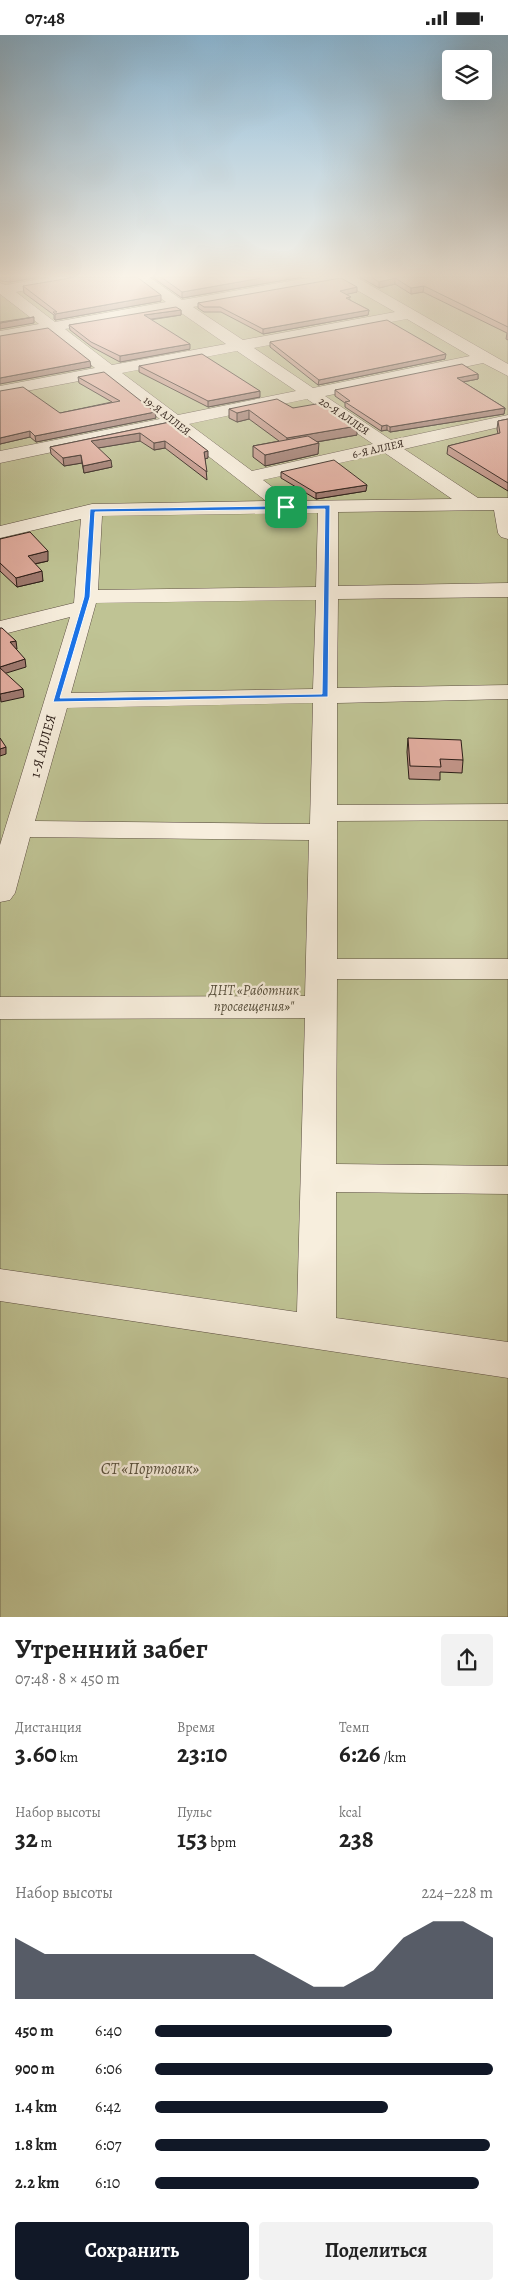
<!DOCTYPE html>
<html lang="ru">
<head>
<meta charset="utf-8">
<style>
  body { margin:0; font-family:Alegreya,serif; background:#f2f2f2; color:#222; height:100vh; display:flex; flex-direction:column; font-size:19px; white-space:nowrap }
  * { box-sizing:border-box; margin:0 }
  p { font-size:16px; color:#767676 }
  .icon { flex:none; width:28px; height:28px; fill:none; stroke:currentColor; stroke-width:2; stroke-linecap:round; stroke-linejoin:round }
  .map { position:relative; height:1582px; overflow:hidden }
  .panel { display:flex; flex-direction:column; background:#fff; flex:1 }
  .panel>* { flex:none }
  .fabs { position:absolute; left:442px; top:15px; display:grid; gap:10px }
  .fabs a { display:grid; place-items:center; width:50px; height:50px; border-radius:5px; background:#fff; box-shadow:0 5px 20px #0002; font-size:25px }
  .pin { position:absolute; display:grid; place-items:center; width:42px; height:42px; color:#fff; margin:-21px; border-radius:10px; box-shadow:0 2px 8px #0006 }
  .round { display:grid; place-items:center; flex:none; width:52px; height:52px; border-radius:5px; background:#f2f2f2 }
  .overview { display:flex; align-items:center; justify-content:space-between; height:85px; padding:0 15px }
  h1 { font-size:28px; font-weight:600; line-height:38px }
  .figures { display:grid; grid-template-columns:repeat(3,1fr); gap:8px; height:85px; padding:5px 15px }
  .figures div { display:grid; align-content:center }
  .figures b { font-size:25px; font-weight:600 }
  .figures small { font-size:14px; font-weight:400 }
  .figures p { font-size:14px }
  .chart { height:140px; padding:10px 15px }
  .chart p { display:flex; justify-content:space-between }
  .chart svg { width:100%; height:90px; margin-top:5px; fill:#111827; opacity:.7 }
  .button { display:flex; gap:10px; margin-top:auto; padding:10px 15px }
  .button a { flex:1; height:58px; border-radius:5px; background:#111827; color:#fff; font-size:20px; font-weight:600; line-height:58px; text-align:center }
  .button a+a { background:#f2f2f2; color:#222 }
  ul { padding:0 15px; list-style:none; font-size:16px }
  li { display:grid; grid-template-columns:80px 60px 1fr; align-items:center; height:38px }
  li i { height:12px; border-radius:6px; background:#111827 }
  .status { display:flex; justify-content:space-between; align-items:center; height:35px; padding:0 25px; background:#fff; direction:ltr }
  .status svg { height:14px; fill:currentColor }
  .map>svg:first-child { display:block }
</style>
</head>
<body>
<div class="status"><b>07:48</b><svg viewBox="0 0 49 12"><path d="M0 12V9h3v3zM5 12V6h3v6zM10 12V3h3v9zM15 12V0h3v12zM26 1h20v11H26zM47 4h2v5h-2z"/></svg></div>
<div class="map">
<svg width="508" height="1583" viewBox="0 0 508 1583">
  <rect width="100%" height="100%" fill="#f2e5cb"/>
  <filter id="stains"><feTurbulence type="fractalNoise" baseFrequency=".004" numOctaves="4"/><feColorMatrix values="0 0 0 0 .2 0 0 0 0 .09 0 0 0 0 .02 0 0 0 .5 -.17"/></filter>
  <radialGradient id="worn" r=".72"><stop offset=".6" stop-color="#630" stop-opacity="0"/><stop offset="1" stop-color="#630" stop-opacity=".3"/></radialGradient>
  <path fill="#bfc394" stroke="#757056" d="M0,242H508V1582L0,1583Z"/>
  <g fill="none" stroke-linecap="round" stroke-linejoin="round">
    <g stroke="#5d4f44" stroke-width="1">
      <path id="minor" d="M50,242H83L76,246L16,257L55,287L166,267L132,242H149L182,265L313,242H356L508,329V341L483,328L325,361L391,405L508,380V390L404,414L478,463H508V504L501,502L498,498L494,475L338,477V551L508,548V562L338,564L337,653L508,650V664L337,668V770L508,769V785L337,786V924H508V944H337L336,1129L508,1131V1159L336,1157V1283L508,1307V1343L0,1266V1234L297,1277L305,983L0,984V962L305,961L309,805L30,802L15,858L10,865L0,867V810L70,582L0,600V586L74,568L81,484L0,503V491L92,469L266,466L171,392L0,428V416L160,384L105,341L0,361V351L95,333L49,297L0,306V296L39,289L0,259V248L6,250ZM341,246L395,277L243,305L193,272ZM177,275L226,309L112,330L65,294ZM407,284L470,321L313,353L254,313ZM237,316L296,356L178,380L122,338ZM307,364L373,409L252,436L189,389ZM385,418L452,464L291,466L263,445ZM318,478L316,552L98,555L102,481ZM316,565L313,654L71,658L96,568ZM313,668L310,789L35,786L67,673Z"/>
    </g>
    <use href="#minor" fill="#f7eedd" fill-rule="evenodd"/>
  </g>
  <g fill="#c29589" stroke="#2b1d17">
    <path d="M0,242H39L10,247L1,246Z"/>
    <path d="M152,242H302L182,263Z"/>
    <path d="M360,242H508V305L506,304L507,298L423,257L411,259L395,249L379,253Z"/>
    <path d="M23,251L161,266L55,285L54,284V280L24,258Z"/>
    <path d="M357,257L346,259L351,266L369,275L368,280L263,299L221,277H204L198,273V268Z"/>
    <path d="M181,275V280L150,285L190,314L120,327L92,312L70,295L69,290Z"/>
    <path d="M270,307L445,324L318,350L270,312Z"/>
    <path d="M139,331L260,362L208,372L139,337Z"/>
    <path d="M478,339V344L463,347L505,373L504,379L390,397L387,395L381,396L345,372V368L335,361V355Z"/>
    <path d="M78,342L156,383L36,407L30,402L0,409L60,378L112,367L79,348Z"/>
    <path d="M293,373L357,400L317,407L318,419L265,431L253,422V411L279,406L249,384L237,387L229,383V374Z"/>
    <path d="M508,384V456L447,419L448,411L498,399L497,394L498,386Z"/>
    <path d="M170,387L208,423L205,424L207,445L165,413L154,415L140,406L98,413L112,432L84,438L82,428L64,431L51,419L50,412Z"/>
    <path d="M281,437L366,456L316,464L281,443Z"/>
    <path d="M0,504L48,526L35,529L43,546L17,552L0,536Z"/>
    <path d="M408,703L463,725L462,738L440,737V745L409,744L407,717Z"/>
  </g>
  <g fill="#9e796f" stroke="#2b1d17">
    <path d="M12,242H39L10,247V243Z"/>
    <path d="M267,242H302L182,263V257Z"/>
    <path d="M395,243V249L379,253V247Z"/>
    <path d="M424,251L423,257L411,259V253Z"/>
    <path d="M357,252V257L340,261V256Z"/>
    <path d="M161,260V266L55,285V279Z"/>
    <path d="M181,275V280L144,285V280Z"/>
    <path d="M369,275L368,280L263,299V294Z"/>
    <path d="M34,282V288L0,294V288Z"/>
    <path d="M190,309V314L120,327V321Z"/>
    <path d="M446,319L445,324L318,350L319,345Z"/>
    <path d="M90,326L91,332L0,349V343Z"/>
    <path d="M478,339V344L457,348V343Z"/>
    <path d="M260,356V362L208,372V366Z"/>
    <path d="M505,373L504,379L390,397V392Z"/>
    <path d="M249,375V384L237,387V378Z"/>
    <path d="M155,377L156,383L36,407L35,401Z"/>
    <path d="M387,390V395L381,396L382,391Z"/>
    <path d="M357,391V400L286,412L287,403Z"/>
    <path d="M30,396V402L0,409V403Z"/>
    <path d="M140,398V406L92,414L91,406Z"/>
    <path d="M165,406V413L154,415V408Z"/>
    <path d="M319,408L318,419L265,431V420Z"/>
    <path d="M208,416V423L204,424V417Z"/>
    <path d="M81,420L82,428L64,431L63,423Z"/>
    <path d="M111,425L112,432L84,438L83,431Z"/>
    <path d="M367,450L366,456L316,464V458Z"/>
    <path d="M48,516V526L29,530L28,521Z"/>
    <path d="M42,536L43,546L17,552L16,543Z"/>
    <path d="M16,606L17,614L11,615L10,607Z"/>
    <path d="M25,624L26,632L0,640V632Z"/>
    <path d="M23,654L24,662L1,667L0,659Z"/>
    <path d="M6,712V719L0,721V714Z"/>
  </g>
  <g fill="#e1ad9f" stroke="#2b1d17">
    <path d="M76,242H137L161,260L55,279L53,277H57L23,251Z"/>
    <path d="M161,242H267L182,257Z"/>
    <path d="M371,242H508V292L424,251L411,253L395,243L379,247Z"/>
    <path d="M341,243L357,252L340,256L351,262L346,263L369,275L263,294L220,272H204L198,268Z"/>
    <path d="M176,272L181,275L144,280L190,309L120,321L91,307L69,290Z"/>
    <path d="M34,282L0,288V287Z"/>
    <path d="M387,285L446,319L319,345L270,307Z"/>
    <path d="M48,293L90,326L0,343V301Z"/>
    <path d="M202,319L260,356L208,366L139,331Z"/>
    <path d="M462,329L478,339L457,343L505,373L390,392L387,390L382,391L345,367L350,366L335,355Z"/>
    <path d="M104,337L155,377L35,401L30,396L0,403V356L23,352L60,378L120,366L78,342Z"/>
    <path d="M277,364L293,373L322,368L357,391L287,403L249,375L237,378L229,374Z"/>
    <path d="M508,384V448L448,411L500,398L498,386Z"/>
    <path d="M170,387L208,416L204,417L207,437L165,406L154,408L140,398L91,406L111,425L83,431L81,420L63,423L50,412Z"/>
    <path d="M308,401L319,408L265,420L253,411Z"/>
    <path d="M334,425L367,450L316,458L281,437Z"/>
    <path d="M30,497L48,516L28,521L42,536L16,543L0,528V504Z"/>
    <path d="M0,593H2L16,606L10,607L25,624L0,632Z"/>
    <path d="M0,633L23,654L0,659Z"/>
    <path d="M0,703L6,712L0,714Z"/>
    <path d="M408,703L461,705L463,725L440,724L441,732L410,731Z"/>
  </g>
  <linearGradient id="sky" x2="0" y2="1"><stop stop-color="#8ab8d7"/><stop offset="0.52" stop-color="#f9f3e8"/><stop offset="1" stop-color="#f9f3e8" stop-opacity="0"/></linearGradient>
  <rect width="508" height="464" fill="url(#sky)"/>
  <path fill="#1a73e8" stroke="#fff" fill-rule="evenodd" d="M330,470L328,662L53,667L84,562L90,474ZM325,474L322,659L60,663L90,562L95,477Z"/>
  <g text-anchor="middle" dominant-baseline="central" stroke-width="4.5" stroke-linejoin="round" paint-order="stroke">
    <g font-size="11" fill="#2b1d17" stroke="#f7eedd">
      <text transform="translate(167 381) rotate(38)">19-Я АЛЛЕЯ</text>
      <text transform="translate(344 381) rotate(34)">20-Я АЛЛЕЯ</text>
      <text transform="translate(378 414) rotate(-13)">6-Я АЛЛЕЯ</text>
    </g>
    <g font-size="14" fill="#2b1d17" stroke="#f7eedd">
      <text transform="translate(43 711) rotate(-75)">1-Я АЛЛЕЯ</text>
    </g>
    <g font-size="14" font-style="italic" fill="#574f3c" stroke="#f7eedd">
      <text x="254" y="955">ДНТ «Работник<tspan x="254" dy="16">просвещения»"</tspan></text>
    </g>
    <g font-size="16" font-style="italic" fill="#574f3c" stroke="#f7eedd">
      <text x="150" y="1434">СТ «Портовик»</text>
    </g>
  </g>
  <rect width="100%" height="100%" filter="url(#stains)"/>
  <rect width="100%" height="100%" fill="url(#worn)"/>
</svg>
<div class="fabs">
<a><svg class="icon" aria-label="layers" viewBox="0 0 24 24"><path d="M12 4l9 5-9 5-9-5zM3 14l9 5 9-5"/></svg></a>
</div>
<div class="pin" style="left:286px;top:472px;background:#1e9e55"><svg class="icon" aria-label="arrive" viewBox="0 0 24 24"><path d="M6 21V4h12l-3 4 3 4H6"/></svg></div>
</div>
<section class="panel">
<div class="overview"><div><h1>Утренний забег</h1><p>07:48 · 8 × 450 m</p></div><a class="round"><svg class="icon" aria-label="share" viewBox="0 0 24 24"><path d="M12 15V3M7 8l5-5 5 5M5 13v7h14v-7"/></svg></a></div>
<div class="figures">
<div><p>Дистанция</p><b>3.60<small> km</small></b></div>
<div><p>Время</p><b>23:10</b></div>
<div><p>Темп</p><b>6:26<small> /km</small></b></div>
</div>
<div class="figures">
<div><p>Набор высоты</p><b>32<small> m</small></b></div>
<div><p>Пульс</p><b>153<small> bpm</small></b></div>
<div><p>kcal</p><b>238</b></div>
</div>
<div class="chart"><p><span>Набор высоты</span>224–228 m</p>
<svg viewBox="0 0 160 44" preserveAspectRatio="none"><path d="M0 44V14L10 22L20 22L30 22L40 22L50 22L60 22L70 22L80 22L90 30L100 38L110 38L120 30L130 14L140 6L150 6L160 14V44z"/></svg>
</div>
<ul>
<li><b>450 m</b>6:40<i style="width:70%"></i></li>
<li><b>900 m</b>6:06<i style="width:100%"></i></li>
<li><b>1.4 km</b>6:42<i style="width:69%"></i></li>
<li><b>1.8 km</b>6:07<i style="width:99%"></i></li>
<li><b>2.2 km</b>6:10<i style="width:96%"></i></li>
</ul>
<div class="button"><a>Сохранить</a><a>Поделиться</a></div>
</section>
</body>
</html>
